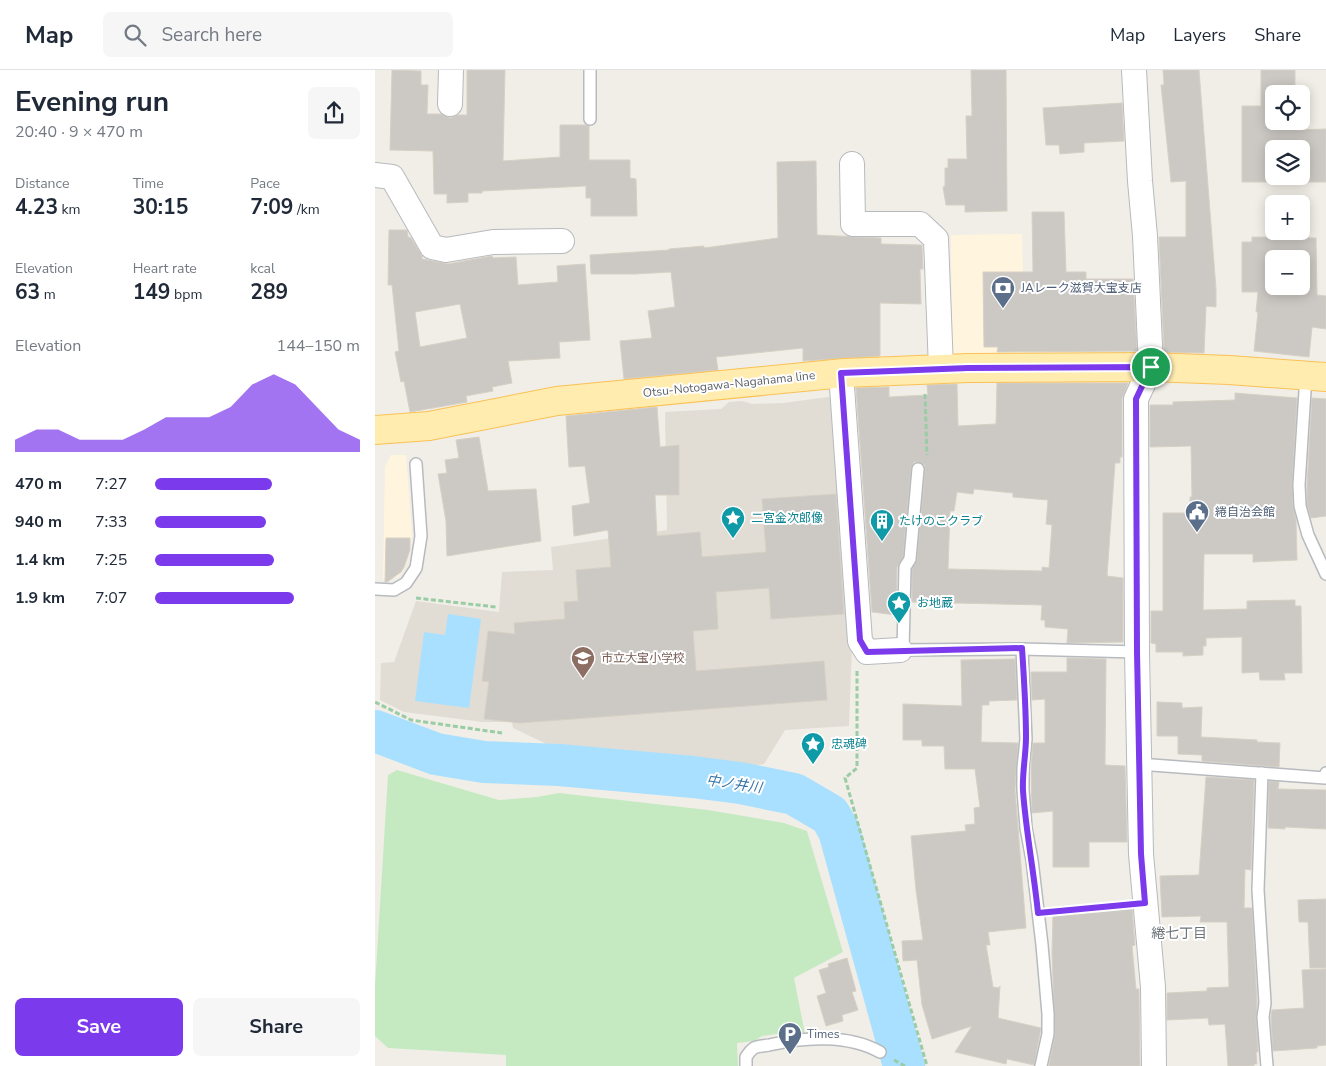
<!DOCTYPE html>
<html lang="en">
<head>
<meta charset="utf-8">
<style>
  body { margin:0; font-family:"Nunito Sans","Noto Sans JP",sans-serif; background:#f6f6f7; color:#1f2937; height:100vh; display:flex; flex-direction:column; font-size:19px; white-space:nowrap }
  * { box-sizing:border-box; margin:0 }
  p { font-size:16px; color:#747a83 }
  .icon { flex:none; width:28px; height:28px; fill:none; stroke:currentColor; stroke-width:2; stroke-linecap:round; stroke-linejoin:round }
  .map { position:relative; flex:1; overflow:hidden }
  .drawer { display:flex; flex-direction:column; background:#fff; width:375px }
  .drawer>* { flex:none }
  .buttons { position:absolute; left:890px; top:15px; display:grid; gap:10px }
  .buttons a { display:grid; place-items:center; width:45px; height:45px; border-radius:8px; background:#fff; box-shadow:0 2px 12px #0003; font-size:25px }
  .pin { position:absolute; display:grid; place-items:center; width:42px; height:42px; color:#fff; margin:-21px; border:2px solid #fff; border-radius:50%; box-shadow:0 1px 5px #0007 }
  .round { display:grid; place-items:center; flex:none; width:52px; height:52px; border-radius:8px; background:#f6f6f7 }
  .overview { display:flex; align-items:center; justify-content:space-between; height:85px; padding:0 15px }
  h1 { font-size:28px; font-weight:700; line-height:38px }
  .metrics { display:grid; grid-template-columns:repeat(3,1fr); gap:8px; height:85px; padding:5px 15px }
  .metrics div { display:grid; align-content:center }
  .metrics b { font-size:21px; font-weight:700 }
  .metrics small { font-size:14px; font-weight:400 }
  .metrics p { font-size:14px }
  .chart { height:140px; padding:10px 15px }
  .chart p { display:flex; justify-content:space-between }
  .chart svg { width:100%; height:90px; margin-top:5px; fill:#7c3aed; opacity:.7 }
  .button { display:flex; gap:10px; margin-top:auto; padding:10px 15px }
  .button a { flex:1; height:58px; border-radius:8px; background:#7c3aed; color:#fff; font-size:20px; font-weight:700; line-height:58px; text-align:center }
  .button a+a { background:#f6f6f7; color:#1f2937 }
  ul { padding:0 15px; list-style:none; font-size:16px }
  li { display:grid; grid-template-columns:80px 60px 1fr; align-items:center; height:38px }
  li i { height:12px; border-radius:6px; background:#7c3aed }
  header { display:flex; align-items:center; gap:30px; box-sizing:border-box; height:70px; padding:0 25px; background:#fff; border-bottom:1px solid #e0e1e3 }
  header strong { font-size:24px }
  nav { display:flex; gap:28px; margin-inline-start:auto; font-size:18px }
  .search { width:350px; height:45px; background:#f6f6f7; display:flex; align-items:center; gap:12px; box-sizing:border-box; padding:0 18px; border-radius:8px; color:#747a83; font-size:19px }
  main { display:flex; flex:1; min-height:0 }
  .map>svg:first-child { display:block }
</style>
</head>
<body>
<header>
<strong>Map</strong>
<div class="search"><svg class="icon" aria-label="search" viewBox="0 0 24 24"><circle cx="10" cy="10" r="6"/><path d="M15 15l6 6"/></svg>Search here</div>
<nav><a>Map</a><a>Layers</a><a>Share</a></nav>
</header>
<main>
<section class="drawer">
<div class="overview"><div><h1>Evening run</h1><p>20:40 · 9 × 470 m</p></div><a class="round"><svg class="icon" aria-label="share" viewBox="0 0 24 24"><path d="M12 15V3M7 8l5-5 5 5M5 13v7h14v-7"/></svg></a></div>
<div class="metrics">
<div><p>Distance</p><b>4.23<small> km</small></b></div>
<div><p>Time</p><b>30:15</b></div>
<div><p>Pace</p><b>7:09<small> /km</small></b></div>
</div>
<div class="metrics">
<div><p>Elevation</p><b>63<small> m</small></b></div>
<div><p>Heart rate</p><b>149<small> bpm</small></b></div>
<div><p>kcal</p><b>289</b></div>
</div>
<div class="chart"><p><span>Elevation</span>144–150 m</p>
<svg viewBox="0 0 160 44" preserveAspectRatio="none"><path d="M0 44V38L10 33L20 33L30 38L40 38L50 38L60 33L70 27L80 27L90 27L100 22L110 11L120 6L130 11L140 22L150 33L160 38V44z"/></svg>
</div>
<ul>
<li><b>470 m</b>7:27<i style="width:57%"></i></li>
<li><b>940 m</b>7:33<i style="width:54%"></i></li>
<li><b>1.4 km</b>7:25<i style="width:58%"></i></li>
<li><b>1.9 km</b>7:07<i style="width:68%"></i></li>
</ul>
<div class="button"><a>Save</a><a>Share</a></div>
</section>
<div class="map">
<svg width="951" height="996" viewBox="0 0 951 996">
  <rect width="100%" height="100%" fill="#f1eee7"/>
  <g fill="#fff5de">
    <path d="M647,164L650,287L577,288L576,165Z"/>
    <path d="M16,385H31L37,465L35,483L28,501L22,507L8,509L10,397Z"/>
  </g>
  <path fill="#e1ddd5" d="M461,326L477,575L474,656L410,660L389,694L371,697L176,676L138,658L137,652H108L29,642L5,630L6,593L19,592L41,531L124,542L127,502L178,500L176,477L292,460L290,342L346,339L354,332L367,331L377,334L408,333Z"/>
  <path fill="#c5eac2" d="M22,700L124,730L162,727L184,723L333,740L409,753L432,761L468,882L419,908L430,964L423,961L387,966L379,971L362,973L363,996H131V985L13,978L0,966V916L13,705Z"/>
  <path fill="#a9e0ff" d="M73,544L106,549L94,638L40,631L49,562L70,565Z"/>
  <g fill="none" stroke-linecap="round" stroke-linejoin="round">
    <path stroke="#a9e0ff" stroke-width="42" d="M0,661L61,684L109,692L184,695L318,707L365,713L419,724L455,745L464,761L529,996"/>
  </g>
  <g fill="#ccc9c4" stroke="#d7d0c4" fill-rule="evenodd">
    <path d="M17,0L46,1V15H53L52,44H66L75,48L83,45H92V0H130L128,91L185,87V55H210L214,56V90H255V108L261,109L262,146H216V128H211V116L107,121V123H93V132L72,133V124H59L58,81L15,80Z"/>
    <path d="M596,0H631L632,141L590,142V135H571L568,117L570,116V98H573V89H592L591,46H597Z"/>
    <path d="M788,0H824L841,219V237L831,236L829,283L789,282L784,167H811V111L796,112L786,15H789Z"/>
    <path d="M886,0H920V24H899V51H920L921,60L951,59V112H867V36H886ZM899,79H926V106H899Z"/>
    <path d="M747,33L749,71L709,73V82L685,84L684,75H671L668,38Z"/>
    <path d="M441,91L442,165L506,168V174L547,175L548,199H545L546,234L505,233V286L428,291V278L341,287L343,300L249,309L245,271L277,268L273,241L300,237L296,202L260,204H216L215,185L294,180V179L329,176V178L403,168L402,92Z"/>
    <path d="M657,142H689L691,202H711V209H758L762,281L622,282L623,277H609L608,202H658Z"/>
    <path d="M14,160H32L33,167L36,168L47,186V189L73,194L117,186L118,188L141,187L143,215L183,212L182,196L210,194L215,270L184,272L185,288L133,291L137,313L117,317L118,321L91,326L92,332L35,342L29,311L26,312L20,282L24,281L17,215H13ZM85,234L92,268L45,277L40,242Z"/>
    <path d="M877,167L941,168L942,225L951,226V259L937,257L934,287L879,281L883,242H881L883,222H867V172H877ZM899,189H926V216H899Z"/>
    <path d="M622,313H753L747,329V387H745V393H740L732,506L748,508V572L692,573L693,559L670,557V550H666L667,535L537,532V499L542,490L550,400V395L544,392H539L536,398L528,487L522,497L521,545L497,542L481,318L514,317V327L553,325L552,315L582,314L583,356L621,354ZM599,419L638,423V427L673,430L671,454L677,455L674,498L667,497V501L573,499L575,441H579L582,422L598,424Z"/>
    <path d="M860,323L922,328L917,415L918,437L921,450L922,490L878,492V484H829L828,540L872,539V531L920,530V536H926L927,603H909L910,610H885L884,602L867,603V567L831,568V576H828V585L808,586V582H781V574L776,573V541H788V443H815V427H817L816,376L775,377V335H798V332L860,330Z"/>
    <path d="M937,328L951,329V446L936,448L932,435V415Z"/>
    <path d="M282,337L285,377L304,375V425H280L282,466L325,462L327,487L391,482L387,429L461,424L469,544L396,549L394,518L341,522L343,559L318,561L321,601L449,591L452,630L145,653L109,649L114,612L107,611L113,561L140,564L139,553L190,549L189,532L203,531L201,500L236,497L233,460L199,466L197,436L215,433L210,396L194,397L191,346Z"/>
    <path d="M104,367L113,421L161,419L166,471L72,486L71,451L63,404L72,403L70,390L84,388L81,370Z"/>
    <path d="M11,468H35V480L29,497L26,502L12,512H10Z"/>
    <path d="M692,588L731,589L730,695L750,696L752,772H714V797H678V741L657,743L656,698L658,673H670V629L657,630L656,602H692Z"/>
    <path d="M640,589L642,630L614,631V635H607L606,672L643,673L640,720L651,858L613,862L615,875H611L618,917L624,918L625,916L623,948L666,958L659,995L632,989L631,994L580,982L597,956L557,969L547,935L542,890L528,891L527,871L548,870L541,820L536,766L591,761L590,755L600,754L599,738L605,737L600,699H570L569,676H547V670H528V634L587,636L586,590Z"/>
    <path d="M782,632L807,633V638L827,637L826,667L882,670V672L905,673L904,697L827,691V685L803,684V666H782Z"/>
    <path d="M831,707L879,710L876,800L870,799L869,838H877L882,933L881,948L883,982H881L882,994H879V996H853L850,954L834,955L833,948L792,950V923L832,921V918L854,917L852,852H825L826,846L787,847L785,806L824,805Z"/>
    <path d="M894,711L904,712L903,719L951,720V759L910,757V759L893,758Z"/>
    <path d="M951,829V898H935L933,852H924L923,830Z"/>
    <path d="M757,838L760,875L757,876L761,919H764L765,996H674L680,964L677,884L678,844Z"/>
    <path d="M472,888L481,921L477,922L483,940L467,945L468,951L451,956L442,926L451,923L444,900L454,897L453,894Z"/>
    <path d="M951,899V975L942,976V978L898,981L896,947L897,940L929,938L927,900Z"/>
  </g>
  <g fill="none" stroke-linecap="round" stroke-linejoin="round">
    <g stroke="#b7babe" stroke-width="14">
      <g id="service">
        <path d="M215,49V0"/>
        <path d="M931,305L924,415L925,436L933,465L951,504"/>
        <path d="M0,519L19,520L31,513L41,498L46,466L41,394"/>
        <path d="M525,580L647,579"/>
        <path d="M528,580L530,497L535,489L543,399"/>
        <path d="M764,694L950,708L951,703"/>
        <path d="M887,703L883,820L890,933L888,947L892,996"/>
        <path d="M371,996V987C373,984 376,980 379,978C383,976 389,976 394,975C429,967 473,964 505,982"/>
        <path d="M666,996L673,964V944L667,875L657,790L651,758L648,720V698L651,669L647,579L762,582"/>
      </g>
    </g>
    <g stroke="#b7babe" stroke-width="26">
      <g id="minor">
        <path d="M759,0L765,111L770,166L776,297L761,329L762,582L766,784L778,917L779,996"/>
        <path d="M75,34L76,0"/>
        <path d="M477,94L478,154H545L561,169L566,299"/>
        <path d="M0,105L17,107L57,177L71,180L118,172L187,171"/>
        <path d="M466,303L485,571L492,582L525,580"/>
      </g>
    </g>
    <g stroke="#fbc156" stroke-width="30">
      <path id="primary" d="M0,360L54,356L182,331L469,303L593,298L776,297L854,300L951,307"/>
    </g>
    <g stroke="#9acca5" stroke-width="3" stroke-dasharray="5 2.5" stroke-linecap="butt">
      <path d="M550,324L552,385"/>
      <path d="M41,528L121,537"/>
      <path d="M482,601V698L470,708L552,996"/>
      <path d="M0,632L36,650L127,663"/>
      <path d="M679,842L747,835"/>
      <path d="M519,990L530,996"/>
    </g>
    <use href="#service" stroke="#fff" stroke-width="11"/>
    <use href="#minor" stroke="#fff" stroke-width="24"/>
    <use href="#primary" stroke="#ffecae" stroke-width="28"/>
  </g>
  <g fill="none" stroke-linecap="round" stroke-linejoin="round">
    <g stroke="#fff" stroke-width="10">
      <path id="route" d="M776,297L761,329L762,582L766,784L770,833L663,843C659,803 651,762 648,721C647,703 651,685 651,667C651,638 649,608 647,578L492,582L485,570L466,303L593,298Z"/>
    </g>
    <use href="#route" stroke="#7c3aed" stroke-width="6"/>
  </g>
  <defs>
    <g id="bank-pin" transform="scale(1.25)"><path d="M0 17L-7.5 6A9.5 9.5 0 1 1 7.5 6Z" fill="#5c6f8a" stroke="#fff"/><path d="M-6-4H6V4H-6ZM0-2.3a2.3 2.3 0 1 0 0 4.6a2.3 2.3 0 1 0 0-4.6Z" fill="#fff"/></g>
    <g id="civic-pin" transform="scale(1.25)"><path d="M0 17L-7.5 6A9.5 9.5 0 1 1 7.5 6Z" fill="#5c6f8a" stroke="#fff"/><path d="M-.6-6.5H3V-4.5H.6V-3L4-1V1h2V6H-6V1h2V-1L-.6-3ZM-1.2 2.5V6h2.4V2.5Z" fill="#fff"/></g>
    <g id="sight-pin" transform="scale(1.25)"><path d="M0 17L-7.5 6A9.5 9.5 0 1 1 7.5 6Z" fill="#0f9aa8" stroke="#fff"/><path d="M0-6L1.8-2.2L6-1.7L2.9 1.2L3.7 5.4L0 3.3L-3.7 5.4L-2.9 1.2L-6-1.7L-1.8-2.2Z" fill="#fff"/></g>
    <g id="building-pin" transform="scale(1.25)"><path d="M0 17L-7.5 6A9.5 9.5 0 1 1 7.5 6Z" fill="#0f9aa8" stroke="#fff"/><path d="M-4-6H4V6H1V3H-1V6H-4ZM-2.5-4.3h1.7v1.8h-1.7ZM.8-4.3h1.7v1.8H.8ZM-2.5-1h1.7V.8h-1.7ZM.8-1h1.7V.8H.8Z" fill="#fff"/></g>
    <g id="school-pin" transform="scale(1.25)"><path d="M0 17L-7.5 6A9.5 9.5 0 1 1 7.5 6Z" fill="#8d6e63" stroke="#fff"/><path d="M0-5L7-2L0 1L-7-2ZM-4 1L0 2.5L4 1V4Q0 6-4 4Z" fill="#fff"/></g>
    <g id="parking-pin" transform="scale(1.25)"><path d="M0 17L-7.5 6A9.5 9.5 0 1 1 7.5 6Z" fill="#5c6f8a" stroke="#fff"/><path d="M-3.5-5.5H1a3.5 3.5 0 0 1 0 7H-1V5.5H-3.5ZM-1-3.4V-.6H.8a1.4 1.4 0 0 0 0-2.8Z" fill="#fff"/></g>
  </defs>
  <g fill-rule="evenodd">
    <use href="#bank-pin" x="628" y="218"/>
    <use href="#civic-pin" x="822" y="442"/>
    <use href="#sight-pin" x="358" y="448"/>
    <use href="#building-pin" x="507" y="451"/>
    <use href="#sight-pin" x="524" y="533"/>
    <use href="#school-pin" x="208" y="588"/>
    <use href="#sight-pin" x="438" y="674"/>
    <use href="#parking-pin" x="415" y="964"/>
  </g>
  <g text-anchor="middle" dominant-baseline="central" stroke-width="4" stroke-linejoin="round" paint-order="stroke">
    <g font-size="12" fill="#4e5e75" stroke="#fff" text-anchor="start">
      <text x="646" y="218">JAレーク滋賀大宝支店</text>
      <text x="840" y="442">綣自治会館</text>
      <text x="432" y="964">Times</text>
    </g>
    <g font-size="12" fill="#5e6368" stroke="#fff">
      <text transform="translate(354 314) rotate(-6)">Otsu-Notogawa-Nagahama line</text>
    </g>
    <g font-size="12" fill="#0d838f" stroke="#fff" text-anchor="start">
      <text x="376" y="448">二宮金次郎像</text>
      <text x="524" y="451">たけのこクラブ</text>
      <text x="542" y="533">お地蔵</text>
      <text x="456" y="674">忠魂碑</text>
    </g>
    <g font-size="12" fill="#785e54" stroke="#fff" text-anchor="start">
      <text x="226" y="588">市立大宝小学校</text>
    </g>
    <g font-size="14" font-style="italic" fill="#3876a7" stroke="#fff">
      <text transform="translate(359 714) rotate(8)">中ノ井川</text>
    </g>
    <g font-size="14" fill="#6f757a" stroke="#fff">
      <text x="804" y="863">綣七丁目</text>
    </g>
  </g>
</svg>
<div class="buttons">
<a><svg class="icon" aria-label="locate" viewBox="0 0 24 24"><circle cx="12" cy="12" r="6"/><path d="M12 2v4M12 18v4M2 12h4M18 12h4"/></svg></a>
<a><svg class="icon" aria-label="layers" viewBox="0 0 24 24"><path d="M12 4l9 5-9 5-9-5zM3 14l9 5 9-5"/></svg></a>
<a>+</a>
<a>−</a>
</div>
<div class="pin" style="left:776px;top:297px;background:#1e9e55"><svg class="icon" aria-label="arrive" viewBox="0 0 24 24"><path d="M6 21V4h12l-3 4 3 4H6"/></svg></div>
</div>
</main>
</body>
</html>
